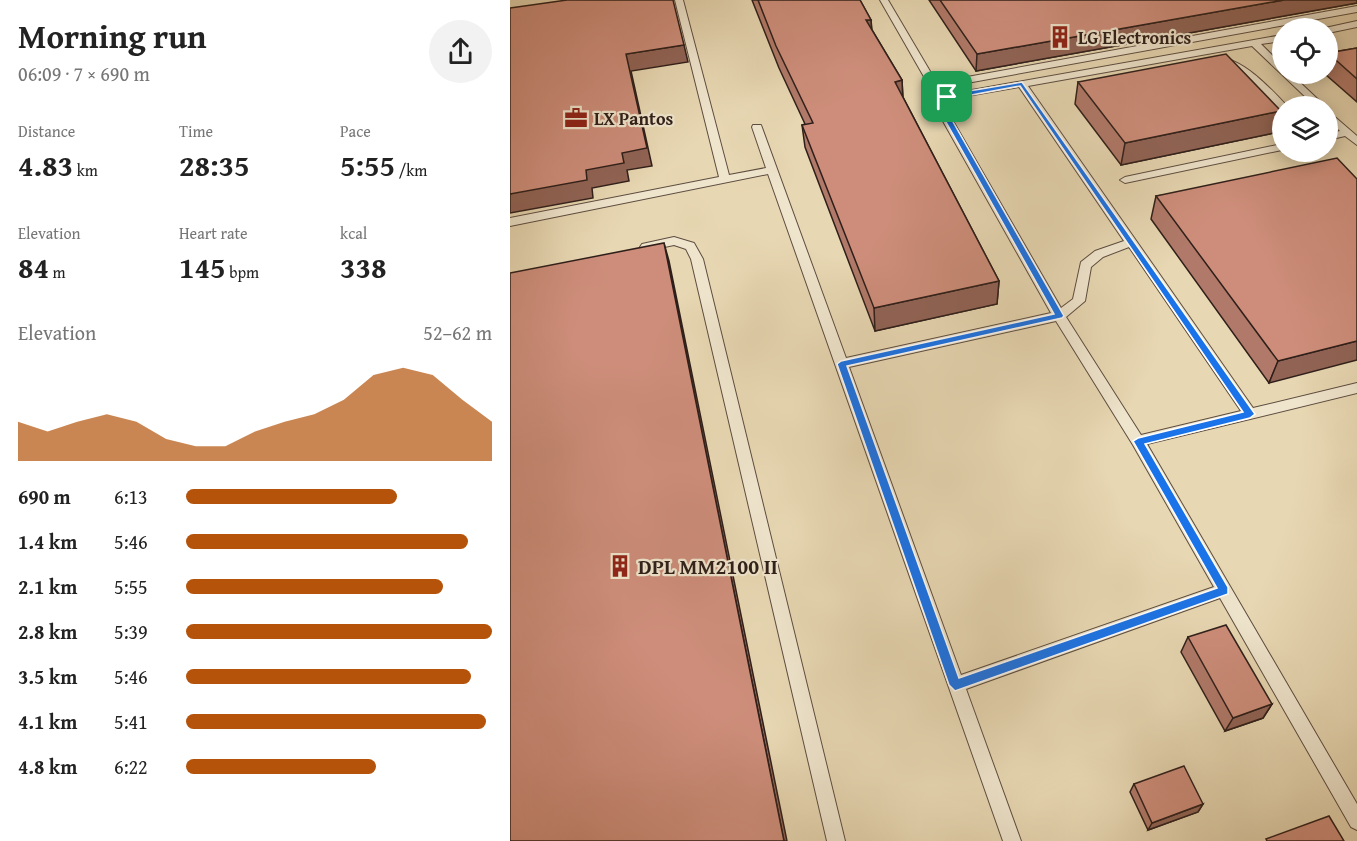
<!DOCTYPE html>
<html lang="en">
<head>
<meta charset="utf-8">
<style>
  body { margin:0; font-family:"Gentium Book Plus",serif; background:#f2f2f2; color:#222; height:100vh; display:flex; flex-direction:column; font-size:22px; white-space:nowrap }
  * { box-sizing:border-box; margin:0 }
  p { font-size:20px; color:#767676 }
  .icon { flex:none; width:33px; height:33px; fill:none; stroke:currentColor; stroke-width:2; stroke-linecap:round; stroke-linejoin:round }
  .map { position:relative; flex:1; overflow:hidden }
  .panel { display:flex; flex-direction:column; background:#fff; width:510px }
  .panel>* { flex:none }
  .tools { position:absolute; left:762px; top:18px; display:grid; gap:12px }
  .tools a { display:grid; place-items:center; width:66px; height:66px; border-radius:50%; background:#fff; box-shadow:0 3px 15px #0003; font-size:30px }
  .pin { position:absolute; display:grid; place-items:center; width:51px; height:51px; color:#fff; margin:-26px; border-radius:12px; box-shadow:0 3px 9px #0006 }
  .round { display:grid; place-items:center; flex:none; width:63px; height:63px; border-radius:32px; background:#f2f2f2 }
  .overview { display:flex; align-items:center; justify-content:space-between; height:102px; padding:0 18px }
  h1 { font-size:33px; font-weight:700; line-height:45px }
  .metrics { display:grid; grid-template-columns:repeat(3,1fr); gap:9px; height:102px; padding:6px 18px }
  .metrics div { display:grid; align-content:center }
  .metrics b { font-size:30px; font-weight:700 }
  .metrics small { font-size:16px; font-weight:400 }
  .metrics p { font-size:16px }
  .chart { height:168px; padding:12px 18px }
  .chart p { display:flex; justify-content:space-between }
  .chart svg { width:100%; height:108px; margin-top:6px; fill:#b45309; opacity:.7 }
  ul { padding:0 18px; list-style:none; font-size:20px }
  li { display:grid; grid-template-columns:96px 72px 1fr; align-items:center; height:45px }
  li i { height:15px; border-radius:8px; background:#b45309 }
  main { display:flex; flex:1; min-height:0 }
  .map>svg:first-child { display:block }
</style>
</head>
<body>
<main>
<section class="panel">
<div class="overview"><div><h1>Morning run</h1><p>06:09 · 7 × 690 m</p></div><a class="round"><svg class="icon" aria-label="share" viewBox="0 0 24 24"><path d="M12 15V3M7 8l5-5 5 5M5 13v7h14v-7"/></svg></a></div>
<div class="metrics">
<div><p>Distance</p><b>4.83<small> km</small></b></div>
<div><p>Time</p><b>28:35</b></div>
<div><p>Pace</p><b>5:55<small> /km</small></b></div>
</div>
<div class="metrics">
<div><p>Elevation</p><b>84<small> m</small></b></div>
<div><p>Heart rate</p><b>145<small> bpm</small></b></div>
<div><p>kcal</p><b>338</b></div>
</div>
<div class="chart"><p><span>Elevation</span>52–62 m</p>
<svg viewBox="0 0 160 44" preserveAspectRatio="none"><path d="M0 44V28L10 32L20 28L30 25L40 28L50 35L60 38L70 38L80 32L90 28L100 25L110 19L120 9L130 6L140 9L150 19L160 28V44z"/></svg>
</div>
<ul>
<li><b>690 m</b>6:13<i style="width:69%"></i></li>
<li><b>1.4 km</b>5:46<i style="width:92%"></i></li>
<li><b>2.1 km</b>5:55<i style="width:84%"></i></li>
<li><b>2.8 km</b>5:39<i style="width:100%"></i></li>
<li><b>3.5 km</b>5:46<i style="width:93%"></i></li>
<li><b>4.1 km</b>5:41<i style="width:98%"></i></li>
<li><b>4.8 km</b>6:22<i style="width:62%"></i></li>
</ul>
</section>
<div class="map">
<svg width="847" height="841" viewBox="0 0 847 841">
  <rect width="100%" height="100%" fill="#e7d7b2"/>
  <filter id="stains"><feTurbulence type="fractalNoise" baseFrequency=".00333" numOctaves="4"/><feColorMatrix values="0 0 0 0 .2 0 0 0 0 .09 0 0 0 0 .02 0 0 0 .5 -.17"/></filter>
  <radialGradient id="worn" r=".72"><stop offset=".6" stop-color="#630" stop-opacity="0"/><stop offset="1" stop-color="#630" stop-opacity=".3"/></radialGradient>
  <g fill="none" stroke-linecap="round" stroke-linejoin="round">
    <g stroke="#5d4d40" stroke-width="2">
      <g id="service">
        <path d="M165,0H173L219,175L256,168L242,127L243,125H251L336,358L541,313L425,107L428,100L434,95L772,35V41L751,44L772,65V74H781L815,106H805L742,46L518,86L743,408L847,383V393L637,444L847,804V830L841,827L710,598L456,689L511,841H493L258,174L0,226V218L209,177ZM509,87L614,241L585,251L571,262L563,299L551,308L435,107L440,99ZM619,247L731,411L631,435L556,317L575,301L581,267L593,257ZM546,321L623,445L704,587L451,675L339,367Z"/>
        <path d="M370,0H378L424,78L435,81L847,6V12L435,87L417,82Z"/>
        <path d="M847,21V27L818,33V28H815Z"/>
        <path d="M708,58C731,56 762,90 777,106H772V110L768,109L727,69L708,62Z"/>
        <path d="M818,111L847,136V145L835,136L818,140V134L830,131L818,119Z"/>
        <path d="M772,144V150L615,183L610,180L615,177Z"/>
        <path d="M164,237L184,243L193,259L335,841H317L181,259L176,249L164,245L136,251L130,247L132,244Z"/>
      </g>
    </g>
    <use href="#service" fill="#efe5cd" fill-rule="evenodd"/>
  </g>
  <g fill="#b07969" stroke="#2f1f1a" stroke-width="1.5">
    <path d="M242,0H350L361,20L362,30L392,80L393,97L489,281L487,304L365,331L295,147L292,125L295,124L269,68Z"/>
    <path d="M419,0H847V3L466,71Z"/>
    <path d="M847,48V102L815,74H818V53Z"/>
    <path d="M568,82L771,111L764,133L611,165L565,104Z"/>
    <path d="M847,179L759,383L641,219L646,196Z"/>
    <path d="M678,637L762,704L753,718L715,731L671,652Z"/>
    <path d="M624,784L693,804L688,812L638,830L620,792Z"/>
  </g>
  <g fill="#906355" stroke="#2f1f1a" stroke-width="1.5">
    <path d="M774,0H847V3L466,71L467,54Z"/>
    <path d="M356,20H361L362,41Z"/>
    <path d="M174,45L178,62L121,71L142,166L117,170L119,181L82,188L83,198L0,213V194L76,170L112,153L116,54Z"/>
    <path d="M392,80L393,103L385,82Z"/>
    <path d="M771,111L764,133L611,165L615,143Z"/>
    <path d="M154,243L159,261L277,841H274Z"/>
    <path d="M489,281L487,304L365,331L364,308Z"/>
    <path d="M847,341V360L759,383L768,361Z"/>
    <path d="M762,704L753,718L715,731L723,718Z"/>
    <path d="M693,804L688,812L638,830L642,823Z"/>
  </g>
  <g fill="#cd8d7a" stroke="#2f1f1a" stroke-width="1.5">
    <path d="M57,0H163L174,45L116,54L137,148L112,153L114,163L76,170L77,180L0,194V8Z"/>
    <path d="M248,0H350L361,20H356L392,80L385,82L489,281L364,308L292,125L303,123L266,46Z"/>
    <path d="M430,0H774L467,54Z"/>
    <path d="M847,48V79L818,53Z"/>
    <path d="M716,54L771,111L615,143L568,82Z"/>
    <path d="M827,158L847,179V341L768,361L646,196Z"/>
    <path d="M154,243L274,841H0V273Z"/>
    <path d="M716,625L762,704L723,718L678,637Z"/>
    <path d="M674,766L693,804L642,823L624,784Z"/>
    <path d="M819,816L834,841H757L756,839Z"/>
  </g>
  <path fill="#1a73e8" stroke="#fff" stroke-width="1.5" fill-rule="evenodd" d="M512,82L745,414L740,418L635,444L718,587V594L445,691L439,685L327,364L331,361L544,314L427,106L429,100L435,95ZM510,86L733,412L628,438L623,441L707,588L449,678L337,366L552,318L554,316L434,106L440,99Z"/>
  <defs>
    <g id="building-bare" transform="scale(1.8)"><path d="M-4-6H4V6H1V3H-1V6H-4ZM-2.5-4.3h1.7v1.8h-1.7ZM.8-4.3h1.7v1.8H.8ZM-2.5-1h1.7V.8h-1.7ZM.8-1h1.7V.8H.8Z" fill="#8f2418" stroke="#efe5cd" stroke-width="2.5" paint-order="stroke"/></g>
    <g id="office-bare" transform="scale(1.8)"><path d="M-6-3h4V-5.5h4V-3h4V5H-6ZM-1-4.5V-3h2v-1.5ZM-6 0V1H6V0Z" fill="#8f2418" stroke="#efe5cd" stroke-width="2.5" paint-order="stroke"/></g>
  </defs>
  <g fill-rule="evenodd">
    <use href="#building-bare" x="550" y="37"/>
    <use href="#office-bare" x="66" y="118"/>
    <use href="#building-bare" x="110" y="566"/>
  </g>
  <g text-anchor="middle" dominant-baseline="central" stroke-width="4.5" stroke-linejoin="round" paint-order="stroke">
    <g font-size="18" font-weight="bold" fill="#2f1f1a" stroke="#efe5cd" text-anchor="start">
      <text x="568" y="37">LG Electronics</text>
      <text x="84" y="118">LX Pantos</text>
    </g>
    <g font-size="21" font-weight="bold" fill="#2f1f1a" stroke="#efe5cd" text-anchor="start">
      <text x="128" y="566">DPL MM2100 II</text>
    </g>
  </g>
  <rect width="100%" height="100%" filter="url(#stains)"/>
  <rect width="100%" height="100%" fill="url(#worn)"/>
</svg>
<div class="tools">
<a><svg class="icon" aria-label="locate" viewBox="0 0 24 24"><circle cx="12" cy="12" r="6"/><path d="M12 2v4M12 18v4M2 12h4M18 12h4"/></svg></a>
<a><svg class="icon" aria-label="layers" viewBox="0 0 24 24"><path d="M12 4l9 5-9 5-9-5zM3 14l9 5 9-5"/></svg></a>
</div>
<div class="pin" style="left:437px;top:97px;background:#1e9e55"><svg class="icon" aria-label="arrive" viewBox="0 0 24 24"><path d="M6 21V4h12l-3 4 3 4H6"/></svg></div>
</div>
</main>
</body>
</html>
